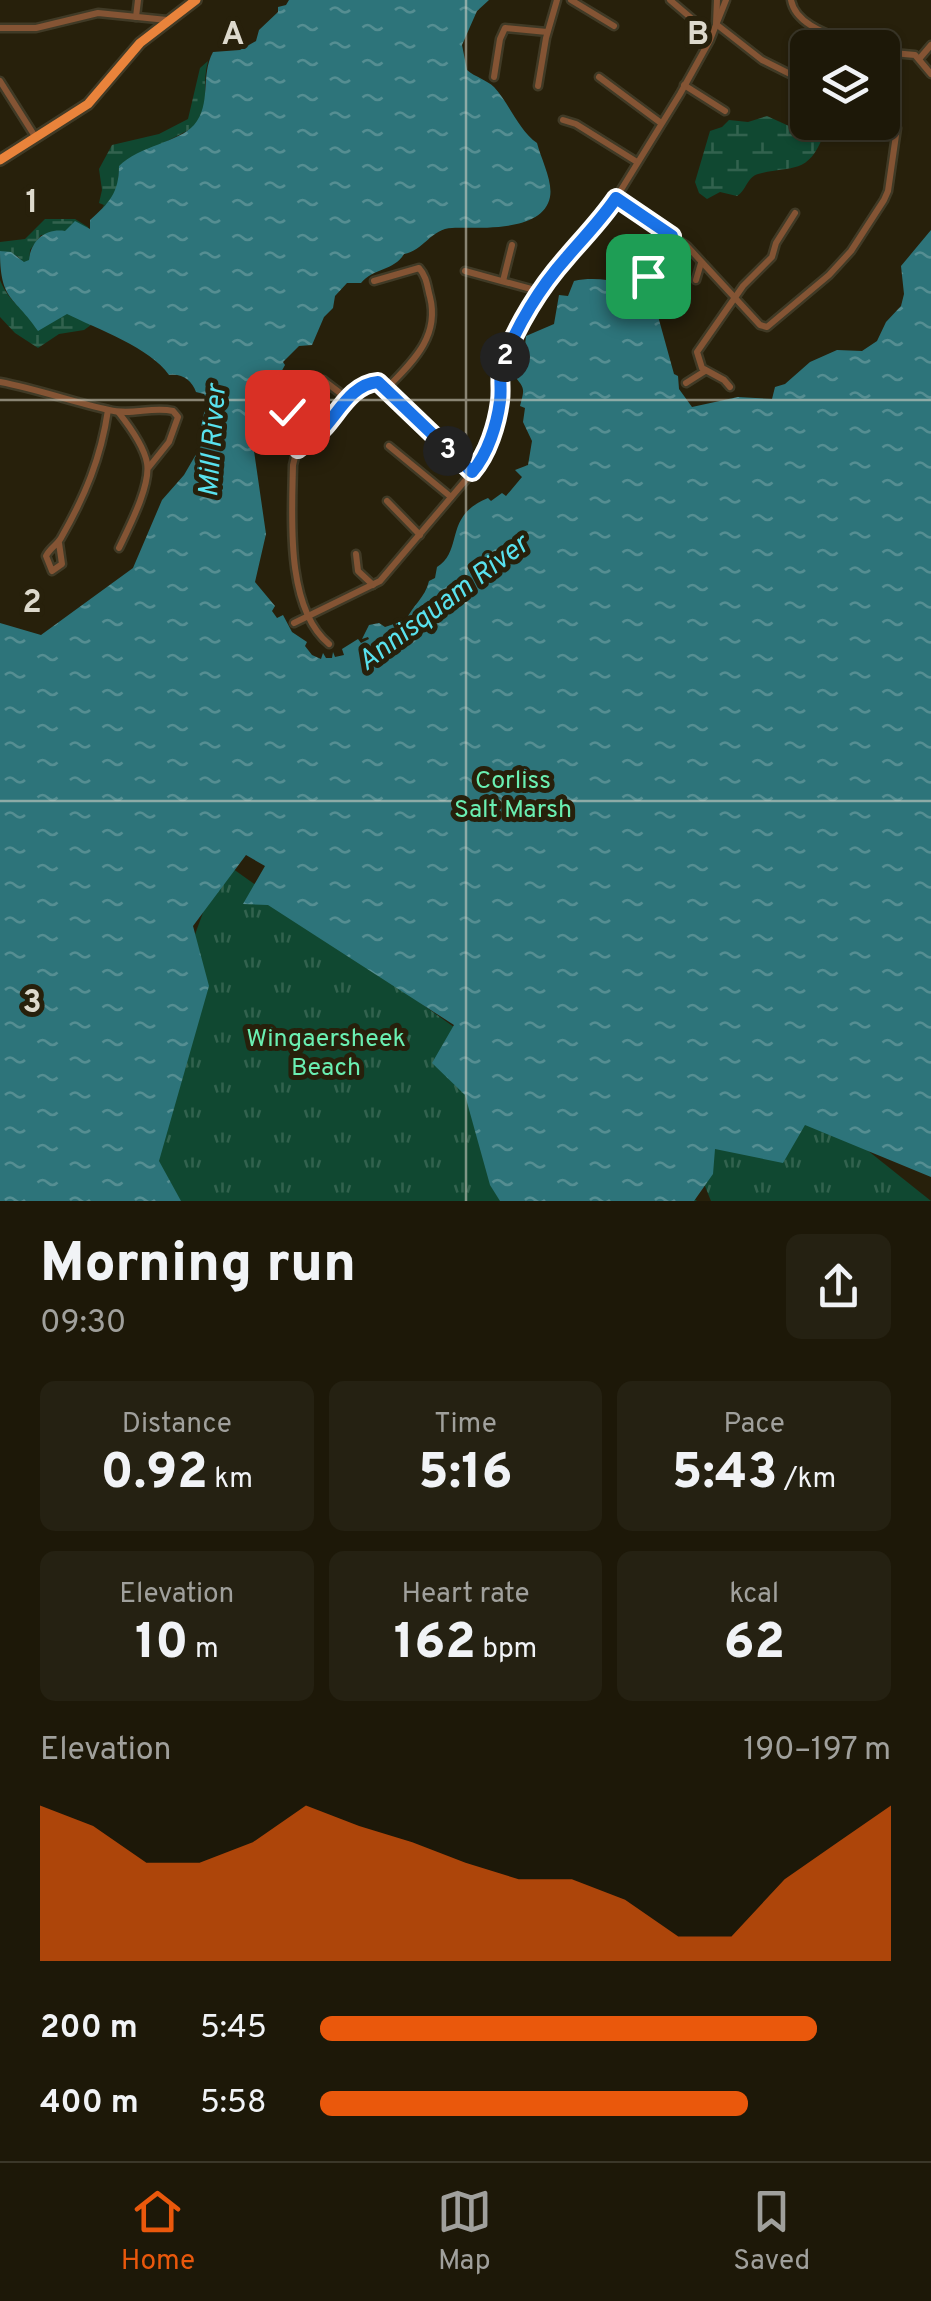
<!DOCTYPE html>
<html lang="en">
<head>
<meta charset="utf-8">
<style>
  body { margin:0; font-family:Overpass,sans-serif; background:#252112; color:#f1f3f6; height:100vh; display:flex; flex-direction:column; font-size:38px; white-space:nowrap }
  * { box-sizing:border-box; margin:0 }
  p { font-size:32px; color:#a0a09c }
  .icon { flex:none; width:55px; height:55px; fill:none; stroke:currentColor; stroke-width:2; stroke-linecap:round; stroke-linejoin:round }
  .map { position:relative; height:1201px; overflow:hidden }
  .drawer { display:flex; flex-direction:column; background:#1d1808; flex:1 }
  .drawer>* { flex:none }
  .tools { position:absolute; left:790px; top:30px; display:grid; gap:20px }
  .tools a { display:grid; place-items:center; width:110px; height:110px; border-radius:15px; background:#1d1808; box-shadow:0 2px 8px #0004,0 0 0 2px #3b3729; font-size:50px }
  .pin { position:absolute; display:grid; place-items:center; width:85px; height:85px; color:#fff; margin:-42px; border-radius:20px; box-shadow:0 5px 15px #0006 }
  .km { position:absolute; width:50px; height:50px; margin:-25px; border-radius:50%; background:#222; color:#fff; font-size:28px; line-height:50px; text-align:center }
  .round { display:grid; place-items:center; flex:none; width:105px; height:105px; border-radius:15px; background:#252112 }
  .headline { display:flex; align-items:center; justify-content:space-between; height:170px; padding:0 40px }
  h1 { font-size:55px; font-weight:800; line-height:75px }
  .metrics { display:grid; grid-template-columns:repeat(3,1fr); gap:15px; height:170px; padding:10px 40px }
  .metrics div { display:grid; align-content:center; border-radius:15px; background:#252112; text-align:center }
  .metrics b { font-size:50px; font-weight:800 }
  .metrics small { font-size:28px; font-weight:400 }
  .metrics p { font-size:28px }
  .chart { height:280px; padding:20px 40px }
  .chart p { display:flex; justify-content:space-between }
  .chart svg { width:100%; height:180px; margin-top:10px; fill:#ea580c; opacity:.7 }
  ul { padding:0 40px; list-style:none; font-size:32px }
  li { display:grid; grid-template-columns:160px 120px 1fr; align-items:center; height:75px }
  li i { height:25px; border-radius:12px; background:#ea580c }
  .tab-bar { display:flex; justify-content:space-around; align-items:center; height:140px; border-top:2px solid #3b3729; background:#1d1808; font-size:28px; color:#a0a09c }
  .tab-bar a { display:grid; justify-items:center; gap:5px }
  .tab-bar .selected { color:#ea580c }
  .map>svg:first-child { display:block }
</style>
</head>
<body>
<div class="map">
<svg width="931" height="1201" viewBox="0 0 931 1201">
  <defs>
    <pattern id="grass-tufts" width="24" height="20" patternUnits="userSpaceOnUse" patternTransform="scale(2.5)"><rect width="24" height="20" fill="#104831"/><path d="M3 7l-1-3M5 7V3M7 7l1-3M15 17l-1-3M17 17v-4M19 17l1-3" fill="none" stroke="#32624e"/></pattern>
    <pattern id="wetland-marsh" width="20" height="14" patternUnits="userSpaceOnUse" patternTransform="scale(2.5)"><rect width="20" height="14" fill="#104831"/><path d="M1 5h8M5 5V1M11 12h8M15 12V8" fill="none" stroke="#32624e"/></pattern>
    <pattern id="water-ripples" width="26" height="14" patternUnits="userSpaceOnUse" patternTransform="scale(2.5)"><rect width="26" height="14" fill="#2d747a"/><path d="M2 4q2-2 4 0t4 0M15 11q2-2 4 0t4 0" fill="none" stroke="#558e92"/></pattern>
  </defs>
  <rect width="100%" height="100%" fill="#27200b"/>
  <g fill="url(#grass-tufts)">
    <path d="M222,861L697,1201H149L186,959Z"/>
    <path d="M605,941L931,1201H711Z"/>
  </g>
  <g fill="url(#wetland-marsh)">
    <path d="M208,61C202,82 208,102 202,123L119,166C119,185 117,196 102,208L104,205L99,203L102,190L99,169L112,145L159,134L188,119L200,68Z"/>
    <path d="M767,116L800,131L823,136C808,176 790,165 758,174C746,178 747,190 737,196L720,192L707,199L699,193L695,182L710,131L722,127L729,120L748,122Z"/>
    <path d="M45,219H75L88,227L90,233L41,235L30,250L29,267L17,256L0,251V242L25,239Z"/>
    <path d="M0,280C12,310 38,323 69,313L91,325L84,330L59,334L38,348L15,333L0,317Z"/>
  </g>
  <path fill="url(#water-ripples)" d="M289,0H489L477,11L462,45L467,70C475,77 487,80 494,87C509,103 519,131 537,143C541,159 553,181 550,197C543,233 479,227 452,228C432,228 423,251 404,254C394,271 373,268 361,283H347L335,296L333,308L324,317L312,345L299,346L283,362L285,365L274,385L253,444L266,534L255,582L275,606L272,611L277,618L283,615L292,632L307,642L305,646L312,655L321,659L323,653L326,658H332L333,652L335,657L344,655L342,649L358,639L361,643L369,639L368,637L362,639L369,625L379,623L385,627L406,620C413,605 425,598 429,581L435,578L437,567C464,550 443,516 488,498L491,501L502,493L506,496L522,477L515,470L528,465L532,441L523,422L525,408L520,406C525,387 525,389 512,373L523,365L526,336L554,324L559,295L568,296L574,281C600,275 631,283 653,298L674,374L678,376L679,389L692,407L738,397L772,399L775,387L785,384L810,362L837,350L862,351L877,341L886,322L901,306L904,294L901,266L931,230V1177L805,1125L783,1163L715,1149L713,1174L694,1201H500L490,1185L465,1095L432,1063L454,1025L268,905L243,904L265,866L246,855L193,926L209,986L159,1161L181,1201H0V623L41,635L133,568L162,500L184,475L202,444L201,427L207,399L204,394L196,392C192,380 182,373 169,375C151,348 97,329 67,314L38,331C14,295 0,302 0,251L11,252L24,262L29,260C31,240 46,228 65,231L75,221L90,229V220C109,203 119,193 119,166C139,146 179,142 194,125C212,104 200,76 213,52L240,50L256,41L259,30L278,12V7L286,5Z"/>
  <g fill="none" stroke-linecap="round" stroke-linejoin="round">
    <g stroke="#403a26" stroke-width="11">
      <g id="minor">
        <path d="M571,0L614,26"/>
        <path d="M670,0L711,35"/>
        <path d="M717,0L716,24L762,60L808,83"/>
        <path d="M791,0C796,28 839,37 862,48"/>
        <path d="M136,17L138,0"/>
        <path d="M0,28H36L98,13L167,20"/>
        <path d="M882,52L915,55L931,74"/>
        <path d="M920,58L931,45"/>
        <path d="M494,77L500,39L505,28L547,32"/>
        <path d="M599,77L661,123"/>
        <path d="M0,81L36,138"/>
        <path d="M684,85L725,111"/>
        <path d="M538,86L546,38L557,0"/>
        <path d="M563,120L576,124L637,162"/>
        <path d="M616,198L687,246L760,325L767,327L829,275L851,251L884,200L888,191L897,128L882,120"/>
        <path d="M465,271L542,292"/>
        <path d="M648,276L672,236"/>
        <path d="M696,280L701,263"/>
        <path d="M374,281L419,268C427,277 427,286 430,297C440,337 412,362 387,388"/>
        <path d="M503,281L512,245"/>
        <path d="M323,380L348,399"/>
        <path d="M0,382C37,389 73,402 109,410C131,416 152,406 173,411L178,417L169,442L149,467"/>
        <path d="M686,383L705,371"/>
        <path d="M730,387L724,380L702,368L697,352L743,286L772,257L776,243L795,213"/>
        <path d="M288,402V423L297,449"/>
        <path d="M389,446L451,497"/>
        <path d="M297,449C306,443 316,437 323,429C339,411 352,384 377,382L473,472"/>
        <path d="M297,449L293,465C292,516 285,608 329,644"/>
        <path d="M387,501L420,535"/>
        <path d="M59,543L62,564L52,571L46,556C50,548 57,545 61,538C85,496 101,458 108,410"/>
        <path d="M119,548C129,527 151,485 147,463C144,446 130,427 119,413"/>
        <path d="M356,554L358,571L373,585"/>
        <path d="M294,623L380,581L481,462L500,402L501,366L516,333L553,276L603,218L616,198L680,94L710,40L726,0"/>
      </g>
    </g>
    <g stroke="#403a26" stroke-width="14">
      <path id="major" d="M0,160L88,104L140,43L196,0"/>
    </g>
    <use href="#minor" stroke="#845434" stroke-width="6"/>
    <use href="#major" stroke="#e9833b" stroke-width="9"/>
  </g>
  <g fill="none" stroke-linecap="round" stroke-linejoin="round">
    <g stroke="#fff" stroke-width="20">
      <path id="route" d="M287,412L290,435L298,449C306,442 316,437 323,429C339,412 352,384 378,382L472,472C488,454 497,424 500,401C502,387 498,376 503,363C516,326 541,286 567,257C584,237 601,220 616,198L672,236L648,276"/>
    </g>
    <use href="#route" stroke="#1a73e8" stroke-width="12"/>
  </g>
  <path fill="none" stroke="#ddd9cc" stroke-width="2.5" stroke-opacity="0.55" d="M466,0V1201M0,400H931M0,801H931"/>
  <g text-anchor="middle" dominant-baseline="central" stroke-width="10" stroke-linejoin="round" paint-order="stroke">
    <g font-size="25" fill="#6aefb2" stroke="#27200b">
      <text x="513" y="782">Corliss<tspan x="513" dy="29">Salt Marsh</tspan></text>
      <text x="326" y="1040">Wingaersheek<tspan x="326" dy="29">Beach</tspan></text>
    </g>
    <g font-size="28" font-style="italic" fill="#59e2ee" stroke="#27200b">
      <text transform="translate(214 441) rotate(-86)">Mill River</text>
      <text transform="translate(444 604) rotate(-37)">Annisquam River</text>
    </g>
  </g>
  <g font-size="32" text-anchor="middle" font-weight="bold" fill="#ddd9cc" stroke="#27200b" stroke-width="10" stroke-linejoin="round" paint-order="stroke">
    <text x="233" y="44">A</text>
    <text x="698" y="44">B</text>
    <text x="32" y="212">1</text>
    <text x="32" y="612">2</text>
    <text x="32" y="1012">3</text>
  </g>
</svg>
<div class="tools">
<a><svg class="icon" aria-label="layers" viewBox="0 0 24 24"><path d="M12 4l9 5-9 5-9-5zM3 14l9 5 9-5"/></svg></a>
</div>
<div class="pin" style="left:648px;top:276px;background:#1e9e55"><svg class="icon" aria-label="arrive" viewBox="0 0 24 24"><path d="M6 21V4h12l-3 4 3 4H6"/></svg></div>
<div class="pin" style="left:287px;top:412px;background:#d93025"><svg class="icon" aria-label="check" viewBox="0 0 24 24"><path d="M5 12l5 5 9-10"/></svg></div>
<b class="km" style="left:505px;top:357px">2</b>
<b class="km" style="left:448px;top:451px">3</b>
</div>
<section class="drawer">
<div class="headline"><div><h1>Morning run</h1><p>09:30</p></div><a class="round"><svg class="icon" aria-label="share" viewBox="0 0 24 24"><path d="M12 15V3M7 8l5-5 5 5M5 13v7h14v-7"/></svg></a></div>
<div class="metrics">
<div><p>Distance</p><b>0.92<small> km</small></b></div>
<div><p>Time</p><b>5:16</b></div>
<div><p>Pace</p><b>5:43<small> /km</small></b></div>
</div>
<div class="metrics">
<div><p>Elevation</p><b>10<small> m</small></b></div>
<div><p>Heart rate</p><b>162<small> bpm</small></b></div>
<div><p>kcal</p><b>62</b></div>
</div>
<div class="chart"><p><span>Elevation</span>190–197 m</p>
<svg viewBox="0 0 160 44" preserveAspectRatio="none"><path d="M0 44V6L10 11L20 20L30 20L40 15L50 6L60 11L70 15L80 20L90 24L100 24L110 29L120 38L130 38L140 24L150 15L160 6V44z"/></svg>
</div>
<ul>
<li><b>200 m</b>5:45<i style="width:87%"></i></li>
<li><b>400 m</b>5:58<i style="width:75%"></i></li>
</ul>
</section>
<nav class="tab-bar">
<a class="selected"><svg class="icon" aria-label="home" viewBox="0 0 24 24"><path d="M3 11l9-7 9 7M6 9v11h12V9"/></svg>Home</a>
<a><svg class="icon" aria-label="map" viewBox="0 0 24 24"><path d="M3 6l6-2 6 2 6-2v14l-6 2-6-2-6 2zM9 4v14M15 6v14"/></svg>Map</a>
<a><svg class="icon" aria-label="saved" viewBox="0 0 24 24"><path d="M7 4h10v16l-5-4-5 4z"/></svg>Saved</a>
</nav>
</body>
</html>
